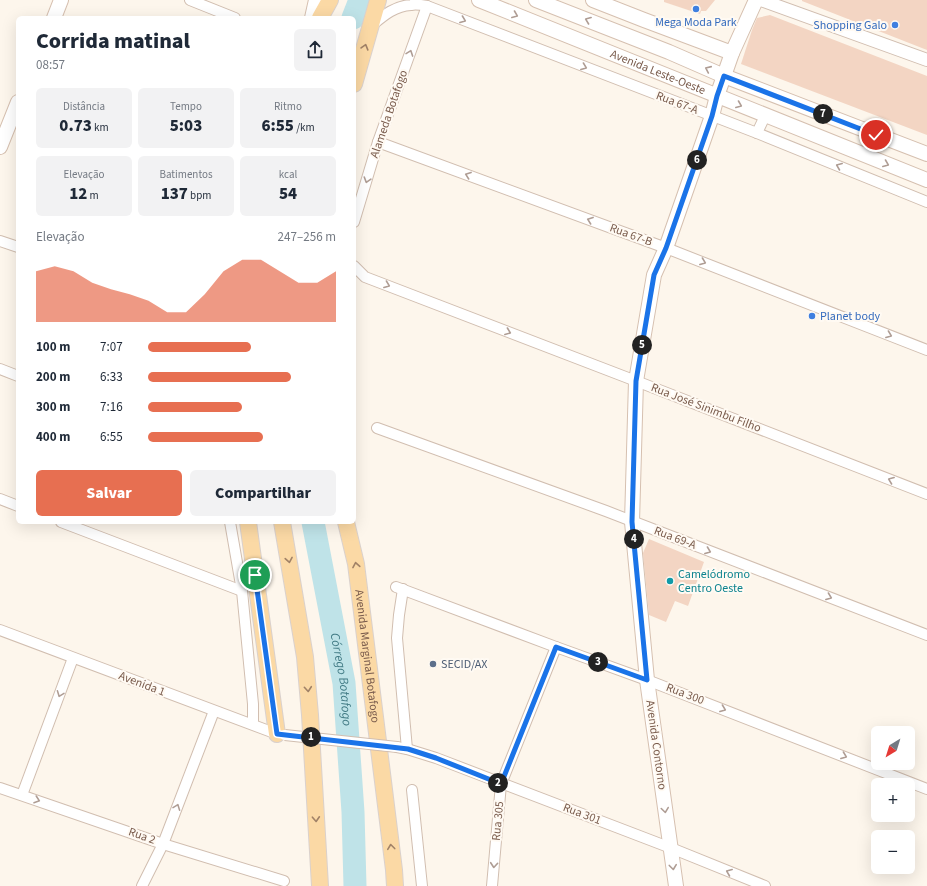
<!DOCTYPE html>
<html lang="pt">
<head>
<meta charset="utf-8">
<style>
  body { margin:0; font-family:"Source Sans 3",sans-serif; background:#f2f2f3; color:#1f2937; height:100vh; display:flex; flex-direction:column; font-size:15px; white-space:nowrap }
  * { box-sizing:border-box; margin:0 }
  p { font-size:13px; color:#747a83 }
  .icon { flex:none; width:22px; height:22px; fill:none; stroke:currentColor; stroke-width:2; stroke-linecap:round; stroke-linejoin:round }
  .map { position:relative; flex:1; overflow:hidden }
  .side { position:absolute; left:16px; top:16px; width:340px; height:508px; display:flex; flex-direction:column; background:#fff; border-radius:6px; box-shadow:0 4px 16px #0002 }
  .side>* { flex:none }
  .needle { width:26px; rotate:218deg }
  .fabs { position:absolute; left:871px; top:726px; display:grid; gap:8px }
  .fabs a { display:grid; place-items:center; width:44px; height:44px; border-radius:6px; background:#fff; box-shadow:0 4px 16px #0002; font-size:20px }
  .pin { position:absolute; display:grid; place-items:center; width:34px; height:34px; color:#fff; margin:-17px; border:2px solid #fff; border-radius:50%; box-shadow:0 1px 4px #0007 }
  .km { position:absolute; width:20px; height:20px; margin:-10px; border-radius:50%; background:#222; color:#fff; font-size:11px; line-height:20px; text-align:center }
  .round { display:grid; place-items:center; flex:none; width:42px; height:42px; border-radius:6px; background:#f2f2f3 }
  .headline { display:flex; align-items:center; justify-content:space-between; height:68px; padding:0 20px }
  h1 { font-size:22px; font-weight:800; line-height:30px }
  .stats { display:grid; grid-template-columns:repeat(3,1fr); gap:6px; height:68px; padding:4px 20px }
  .stats div { display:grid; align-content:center; border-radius:6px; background:#f2f2f3; text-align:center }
  .stats b { font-size:17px; font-weight:800 }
  .stats small { font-size:11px; font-weight:400 }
  .stats p { font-size:11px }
  .chart { height:112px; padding:8px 20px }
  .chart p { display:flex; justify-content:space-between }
  .chart svg { width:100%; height:72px; margin-top:4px; fill:#e76f51; opacity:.7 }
  .button { display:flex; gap:8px; margin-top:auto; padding:8px 20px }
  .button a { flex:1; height:46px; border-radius:6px; background:#e76f51; color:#fff; font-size:16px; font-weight:800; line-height:46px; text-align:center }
  .button a+a { background:#f2f2f3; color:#1f2937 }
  ul { padding:0 20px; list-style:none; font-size:13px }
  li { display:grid; grid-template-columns:64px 48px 1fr; align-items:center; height:30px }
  li i { height:10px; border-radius:5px; background:#e76f51 }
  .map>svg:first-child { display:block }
</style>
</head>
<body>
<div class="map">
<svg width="927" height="886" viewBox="0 0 927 886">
  <rect width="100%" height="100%" fill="#fdf6ec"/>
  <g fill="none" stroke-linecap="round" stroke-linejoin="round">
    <g stroke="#bfe3e8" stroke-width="23">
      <path d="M353,18L360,0"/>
      <path id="s1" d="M313,522L344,683L353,812L355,886"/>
    </g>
  </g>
  <g fill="#f3d5c3">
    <path d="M664,0H715L706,11H701L700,14L664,2Z"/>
    <path d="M802,0H927V50L802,1Z"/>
    <path d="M770,15L927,76V135L741,64L752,30L757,18Z"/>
    <path d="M649,539L704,562L688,606L675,601L666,622L649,615L643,553Z"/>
  </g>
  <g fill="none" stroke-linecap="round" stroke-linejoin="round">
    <g stroke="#d1beb0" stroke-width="12">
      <g id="minor">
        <path d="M190,0L235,18"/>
        <path d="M371,26C383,16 394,6 411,5C416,4 422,5 427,6L757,133L927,202"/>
        <path d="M757,133L765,116"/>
        <path d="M378,142L666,248L927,350"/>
        <path d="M354,222L378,142L427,6"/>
        <path d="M0,241L18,247"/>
        <path d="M354,266L365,277L636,381L927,494"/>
        <path d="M0,369L18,376"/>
        <path d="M377,428L606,511L927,635"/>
        <path d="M0,499L18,506"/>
        <path d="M61,522L242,591"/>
        <path d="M230,522L242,591L253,704V724"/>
        <path d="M396,587L556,647L647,680L927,789"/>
        <path d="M403,589L399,615L397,638L407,749"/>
        <path d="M0,630L277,734H281"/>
        <path d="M397,747L407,749L436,758L671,848L765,886"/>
        <path d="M0,788L163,844L284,881"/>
        <path d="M412,790L422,886"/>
        <path d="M22,795L73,658"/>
        <path d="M142,886L163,844L214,711"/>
        <path d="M492,886L501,784L556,647"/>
      </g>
    </g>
    <g stroke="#d1beb0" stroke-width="14">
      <path id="tertiary" d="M761,0L927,60"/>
    </g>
    <g stroke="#d6c0b0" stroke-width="16">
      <g id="secondary">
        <path id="s2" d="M479,0L927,180"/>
        <path d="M536,0L669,52L724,76L927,154"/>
        <path d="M593,0L644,20L732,53"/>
        <path d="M54,18L61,0"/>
        <path d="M312,18L316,0"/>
        <path d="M0,147L18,102"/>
        <path d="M676,886L647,680L632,522L636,381L654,275L666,248L712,116L717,96L732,53L756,0"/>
      </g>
    </g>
    <g stroke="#dad1cd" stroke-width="18">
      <g id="primary">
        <path d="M320,18L330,0"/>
        <path d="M354,84L378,0"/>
        <path d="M248,522L277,734"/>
        <path d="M282,522L305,657L310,715L320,886"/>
        <path id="s3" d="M346,522L356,564L394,870L395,886"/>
      </g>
    </g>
    <use href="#minor" stroke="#fff" stroke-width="10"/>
    <use href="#tertiary" stroke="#fff" stroke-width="12"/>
    <use href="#secondary" stroke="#fff" stroke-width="14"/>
    <use href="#primary" stroke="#fbd9a5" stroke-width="16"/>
    <g stroke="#d1beb0" stroke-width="12" stroke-linecap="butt">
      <path id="minor-bridge" d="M285,735L397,747"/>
    </g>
    <use href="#minor-bridge" stroke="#fff" stroke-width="10"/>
  </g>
  <defs><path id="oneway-chevron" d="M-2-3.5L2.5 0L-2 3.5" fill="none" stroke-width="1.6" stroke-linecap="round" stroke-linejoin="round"/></defs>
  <g stroke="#af9d94">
    <use href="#oneway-chevron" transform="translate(515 15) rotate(22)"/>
    <use href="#oneway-chevron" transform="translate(463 20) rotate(21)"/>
    <use href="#oneway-chevron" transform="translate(588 20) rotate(-159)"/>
    <use href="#oneway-chevron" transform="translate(410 53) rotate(-70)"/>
    <use href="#oneway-chevron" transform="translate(584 67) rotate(21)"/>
    <use href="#oneway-chevron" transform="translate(708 69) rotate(-156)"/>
    <use href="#oneway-chevron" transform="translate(739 105) rotate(22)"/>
    <use href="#oneway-chevron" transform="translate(886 164) rotate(22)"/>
    <use href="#oneway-chevron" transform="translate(839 166) rotate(-158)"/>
    <use href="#oneway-chevron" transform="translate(468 175) rotate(-160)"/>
    <use href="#oneway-chevron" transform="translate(367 180) rotate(107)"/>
    <use href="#oneway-chevron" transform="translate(590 220) rotate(-160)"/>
    <use href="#oneway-chevron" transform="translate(703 262) rotate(21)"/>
    <use href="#oneway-chevron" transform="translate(387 285) rotate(21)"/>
    <use href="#oneway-chevron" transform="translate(508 332) rotate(21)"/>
    <use href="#oneway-chevron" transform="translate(889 335) rotate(21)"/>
    <use href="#oneway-chevron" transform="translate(891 480) rotate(-159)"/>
    <use href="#oneway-chevron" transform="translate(708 551) rotate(21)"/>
    <use href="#oneway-chevron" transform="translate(829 597) rotate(21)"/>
    <use href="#oneway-chevron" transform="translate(60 694) rotate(111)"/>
    <use href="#oneway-chevron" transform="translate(723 709) rotate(21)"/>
    <use href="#oneway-chevron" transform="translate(844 756) rotate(21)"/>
    <use href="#oneway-chevron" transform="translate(37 800) rotate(19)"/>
    <use href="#oneway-chevron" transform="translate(177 807) rotate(-69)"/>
    <use href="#oneway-chevron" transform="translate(665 810) rotate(82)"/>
    <use href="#oneway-chevron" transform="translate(494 865) rotate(95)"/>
    <use href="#oneway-chevron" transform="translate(673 867) rotate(83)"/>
    <use href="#oneway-chevron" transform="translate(729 872) rotate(-158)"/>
  </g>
  <g stroke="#a18267">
    <use href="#oneway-chevron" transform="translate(365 47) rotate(-74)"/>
    <use href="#oneway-chevron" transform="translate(289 560) rotate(80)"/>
    <use href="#oneway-chevron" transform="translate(356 565) rotate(-100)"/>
    <use href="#oneway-chevron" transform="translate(308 689) rotate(85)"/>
    <use href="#oneway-chevron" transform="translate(316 819) rotate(87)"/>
    <use href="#oneway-chevron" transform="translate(391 847) rotate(-97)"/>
  </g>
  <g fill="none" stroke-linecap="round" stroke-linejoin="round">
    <g stroke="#fff" stroke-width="8">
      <path id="route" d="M255,575L277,734L408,749L436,758L501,784L556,647L647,680L632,522L636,381L654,275L666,248L712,116L717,96L724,76L876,135"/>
    </g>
    <use href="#route" stroke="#1a73e8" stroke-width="5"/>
  </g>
  <g fill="#3f7fe0" stroke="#fffaf3" stroke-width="1.5">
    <circle cx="696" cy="9" r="4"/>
    <circle cx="895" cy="25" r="4"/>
    <circle cx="812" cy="316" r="4"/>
  </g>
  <circle fill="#0f9aa8" stroke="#fffaf3" stroke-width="1.5" cx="670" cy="581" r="4"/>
  <circle fill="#5c6f8a" stroke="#fffaf3" stroke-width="1.5" cx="433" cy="664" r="4"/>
  <g text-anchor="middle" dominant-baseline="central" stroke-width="4" stroke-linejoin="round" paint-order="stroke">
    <g font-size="12" fill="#366cbe" stroke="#fffaf3">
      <text x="696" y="22">Mega Moda Park</text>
      <text x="887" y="25" text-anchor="end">Shopping Galo</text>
      <text x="820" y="316" text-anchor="start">Planet body</text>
    </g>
    <g font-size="12" fill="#7a5c4d" stroke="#fffaf3">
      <text stroke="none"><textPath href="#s2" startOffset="193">Avenida Leste-Oeste</textPath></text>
      <text transform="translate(677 103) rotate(21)">Rua 67-A</text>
      <text transform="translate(389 114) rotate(-71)">Alameda Botafogo</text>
      <text transform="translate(631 235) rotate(20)">Rua 67-B</text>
      <text transform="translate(706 408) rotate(21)">Rua José Sinimbu Filho</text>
      <text transform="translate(675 538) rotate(21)">Rua 69-A</text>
      <text stroke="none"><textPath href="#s3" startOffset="136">Avenida Marginal Botafogo</textPath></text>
      <text transform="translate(142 684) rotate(21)">Avenida 1</text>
      <text transform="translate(685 694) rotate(21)">Rua 300</text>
      <text transform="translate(656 745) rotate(82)">Avenida Contorno</text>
      <text transform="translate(582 814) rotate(21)">Rua 301</text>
      <text transform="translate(498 821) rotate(-85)">Rua 305</text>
      <text transform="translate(142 836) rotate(19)">Rua 2</text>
    </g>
    <g font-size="12" fill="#0d838f" stroke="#fffaf3" text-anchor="start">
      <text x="678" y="574">Camelódromo<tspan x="678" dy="14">Centro Oeste</tspan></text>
    </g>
    <g font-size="12" fill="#4e5e75" stroke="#fffaf3" text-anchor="start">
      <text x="441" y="664">SECID/AX</text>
    </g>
    <g font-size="13" font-style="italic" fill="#437c86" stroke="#fffaf3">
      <text stroke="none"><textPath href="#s1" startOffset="160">Córrego Botafogo</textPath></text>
    </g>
  </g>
</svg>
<div class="fabs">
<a><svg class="needle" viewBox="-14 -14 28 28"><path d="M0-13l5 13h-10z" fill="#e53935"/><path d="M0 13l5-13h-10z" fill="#747a83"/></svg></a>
<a>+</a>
<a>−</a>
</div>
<div class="pin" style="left:255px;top:575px;background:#1e9e55"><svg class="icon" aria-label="arrive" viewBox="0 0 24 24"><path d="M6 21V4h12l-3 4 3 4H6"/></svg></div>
<div class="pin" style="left:876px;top:135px;background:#d93025"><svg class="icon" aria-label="check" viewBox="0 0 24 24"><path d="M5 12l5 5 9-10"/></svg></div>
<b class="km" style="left:311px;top:737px">1</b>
<b class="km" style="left:498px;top:783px">2</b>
<b class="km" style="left:598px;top:662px">3</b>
<b class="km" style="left:634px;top:539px">4</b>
<b class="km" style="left:642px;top:345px">5</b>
<b class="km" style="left:697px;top:160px">6</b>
<b class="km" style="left:823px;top:114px">7</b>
<section class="side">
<div class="headline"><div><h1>Corrida matinal</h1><p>08:57</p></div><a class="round"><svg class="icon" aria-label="share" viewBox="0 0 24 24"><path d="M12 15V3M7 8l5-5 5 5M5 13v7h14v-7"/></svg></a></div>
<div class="stats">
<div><p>Distância</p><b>0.73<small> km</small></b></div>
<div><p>Tempo</p><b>5:03</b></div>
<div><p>Ritmo</p><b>6:55<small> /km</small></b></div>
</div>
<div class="stats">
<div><p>Elevação</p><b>12<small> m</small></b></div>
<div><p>Batimentos</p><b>137<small> bpm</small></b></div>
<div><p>kcal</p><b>54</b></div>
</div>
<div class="chart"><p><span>Elevação</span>247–256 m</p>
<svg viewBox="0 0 160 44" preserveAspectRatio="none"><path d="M0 44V13L10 10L20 13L30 20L40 24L50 27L60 31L70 38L80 38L90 27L100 13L110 6L120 6L130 13L140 20L150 20L160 13V44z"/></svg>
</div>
<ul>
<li><b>100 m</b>7:07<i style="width:55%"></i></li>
<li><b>200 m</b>6:33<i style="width:76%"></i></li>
<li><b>300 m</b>7:16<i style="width:50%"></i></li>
<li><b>400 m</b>6:55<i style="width:61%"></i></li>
</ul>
<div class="button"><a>Salvar</a><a>Compartilhar</a></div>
</section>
</div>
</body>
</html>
